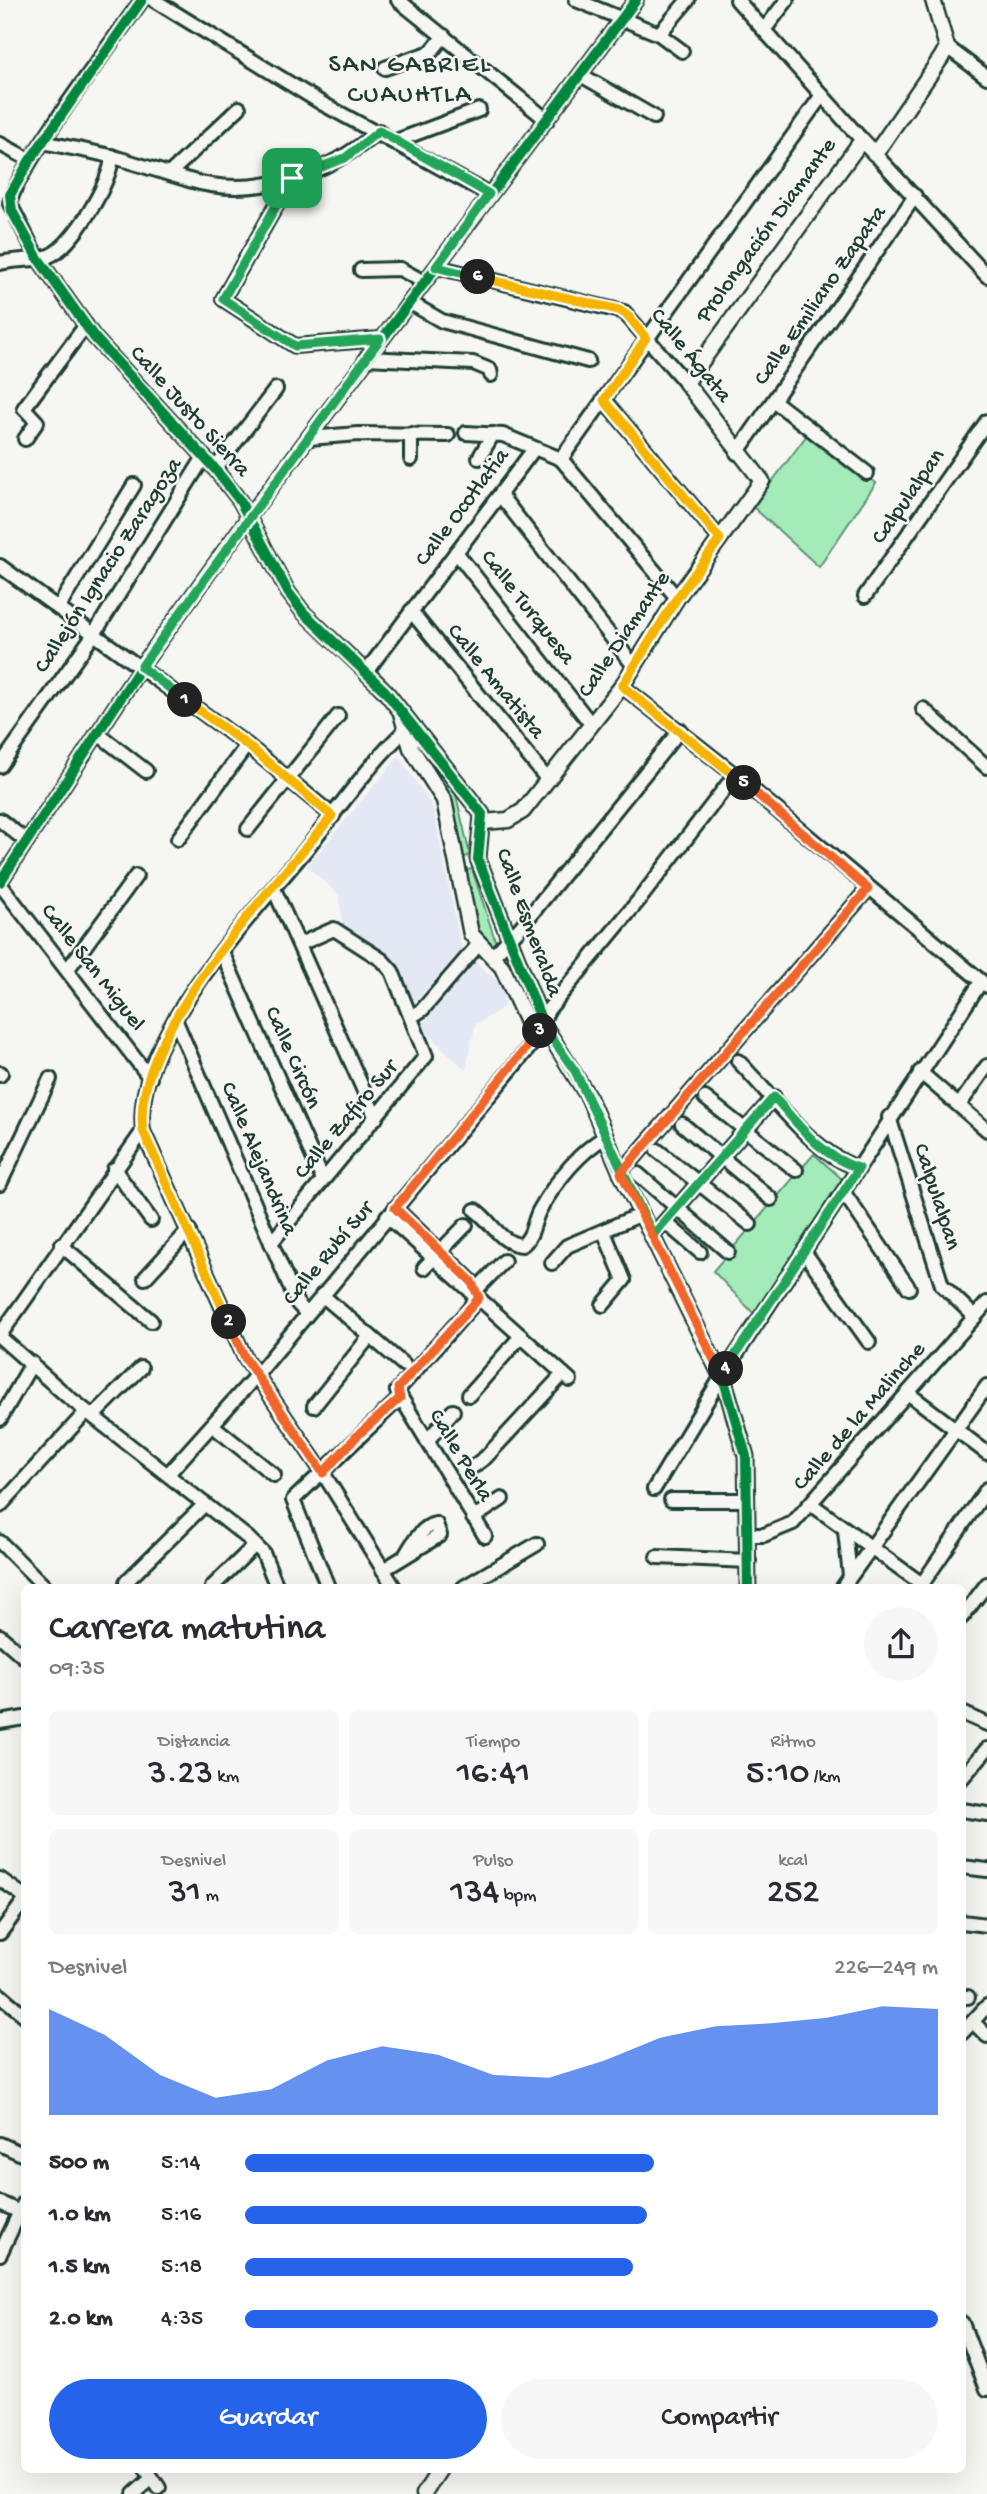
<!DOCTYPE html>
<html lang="es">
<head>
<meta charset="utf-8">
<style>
  body { margin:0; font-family:"Gochi Hand",sans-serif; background:#f7f7f7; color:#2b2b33; height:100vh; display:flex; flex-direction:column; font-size:26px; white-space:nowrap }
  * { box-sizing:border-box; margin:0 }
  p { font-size:23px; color:#7c7c81 }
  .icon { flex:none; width:38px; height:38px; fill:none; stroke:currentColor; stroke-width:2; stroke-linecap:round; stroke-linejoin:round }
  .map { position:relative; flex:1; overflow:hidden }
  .details { position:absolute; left:21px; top:1584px; width:945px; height:889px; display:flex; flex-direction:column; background:#fff; border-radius:10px; box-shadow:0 7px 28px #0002 }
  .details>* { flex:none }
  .pin { position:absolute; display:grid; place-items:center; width:60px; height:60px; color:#fff; margin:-30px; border-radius:14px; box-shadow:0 4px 10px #0006 }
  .km { position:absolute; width:35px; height:35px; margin:-18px; border-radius:50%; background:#222; color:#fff; font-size:19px; line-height:35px; text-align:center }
  .round { display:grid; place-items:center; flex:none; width:74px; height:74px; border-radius:37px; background:#f7f7f7 }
  .summary { display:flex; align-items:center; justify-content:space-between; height:119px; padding:0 28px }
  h1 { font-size:38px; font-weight:600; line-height:52px }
  .stats { display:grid; grid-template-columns:repeat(3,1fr); gap:10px; height:119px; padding:7px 28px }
  .stats div { display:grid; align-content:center; border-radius:10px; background:#f7f7f7; text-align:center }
  .stats b { font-size:35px; font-weight:600 }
  .stats small { font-size:19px; font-weight:400 }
  .stats p { font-size:19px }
  .chart { height:196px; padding:14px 28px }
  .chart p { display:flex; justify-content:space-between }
  .chart svg { width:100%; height:126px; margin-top:7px; fill:#2563eb; opacity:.7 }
  .primary-button { display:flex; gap:14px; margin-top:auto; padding:14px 28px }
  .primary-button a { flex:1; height:80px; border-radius:42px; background:#2563eb; color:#fff; font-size:28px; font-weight:600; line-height:80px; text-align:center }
  .primary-button a+a { background:#f7f7f7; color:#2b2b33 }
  ul { padding:0 28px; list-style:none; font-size:23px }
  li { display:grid; grid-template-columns:112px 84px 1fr; align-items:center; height:52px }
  li i { height:18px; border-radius:9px; background:#2563eb }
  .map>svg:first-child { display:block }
</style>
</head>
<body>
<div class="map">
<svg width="987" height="2494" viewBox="0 0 987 2494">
  <rect width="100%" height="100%" fill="#f6f6f2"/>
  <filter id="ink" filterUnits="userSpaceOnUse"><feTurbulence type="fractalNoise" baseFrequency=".0143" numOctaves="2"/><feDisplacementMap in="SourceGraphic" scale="14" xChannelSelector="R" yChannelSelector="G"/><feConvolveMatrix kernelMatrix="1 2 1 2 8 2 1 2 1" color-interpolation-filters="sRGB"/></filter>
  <g filter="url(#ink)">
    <g fill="#e3e8f4">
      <path d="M399,756L433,807L462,951L411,1006L400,975L343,929L339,895L307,866Z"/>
      <path d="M475,961L503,986L504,1007L475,1025L466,1070L420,1027Z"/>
    </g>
    <g fill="#a3ebb8" stroke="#619476" stroke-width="2">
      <path d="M810,431L876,483L819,567L753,507Z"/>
      <path d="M419,745L455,791L470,855L458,860L440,793Z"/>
      <path d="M472,869L496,943L488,951L478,943L460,872Z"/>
      <path d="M814,1154L843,1180L755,1315L713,1271Z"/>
    </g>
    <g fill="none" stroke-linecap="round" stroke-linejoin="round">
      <g stroke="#1f3d34" stroke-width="18">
        <g id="minor">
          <path d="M142,0C119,33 11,176 10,204L37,257L94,337L215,469L240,501L288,592L303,612L366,672L534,449"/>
          <path d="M154,0L323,104L489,194"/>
          <path d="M398,0L547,120"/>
          <path d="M576,0L659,34L682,51"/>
          <path d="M737,0L862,140"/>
          <path d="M764,30L787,0"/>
          <path d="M659,34L688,0"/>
          <path d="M947,47L987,77"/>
          <path d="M385,68L431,52L444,36"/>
          <path d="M581,75L654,117"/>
          <path d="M396,141L479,110"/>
          <path d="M44,142C68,148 94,151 117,158C141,165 165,173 189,180C254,200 329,174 379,131"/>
          <path d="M0,144L30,160"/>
          <path d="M875,154L987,276"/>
          <path d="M170,173L239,108"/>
          <path d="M292,178L223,299L295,346L380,339"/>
          <path d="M0,263C15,259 35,261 49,256C73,246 112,181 112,156"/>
          <path d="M437,267L624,312L686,383"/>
          <path d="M361,270L400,269L424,282"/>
          <path d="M409,302L442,321L588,361"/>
          <path d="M366,358L473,363L490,370L491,375"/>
          <path d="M604,400L720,539"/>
          <path d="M774,401L867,473"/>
          <path d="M466,433L503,435L561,459L677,598"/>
          <path d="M309,438L358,434L448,435"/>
          <path d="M25,439L37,422L24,408L86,325"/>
          <path d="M737,453L915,196"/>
          <path d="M479,458L493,434"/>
          <path d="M411,459V434"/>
          <path d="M561,459L822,95"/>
          <path d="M215,469L276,389"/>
          <path d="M500,495L634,666"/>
          <path d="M456,552L591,724"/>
          <path d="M0,566L247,745L333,816"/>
          <path d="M865,596L987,421"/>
          <path d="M58,608L134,485"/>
          <path d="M411,611L547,779"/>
          <path d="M622,686L735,775L987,986"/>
          <path d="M923,709L987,767"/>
          <path d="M97,733L146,771"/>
          <path d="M0,766L94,634L204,457"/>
          <path d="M0,820L26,841"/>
          <path d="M248,829L338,716"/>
          <path d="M178,839L247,745"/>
          <path d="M0,882L141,667L248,518L636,0"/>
          <path d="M0,884L150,1078"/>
          <path d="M274,889L376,1118"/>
          <path d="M222,952L323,1180"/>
          <path d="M492,957L520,928L680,730"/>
          <path d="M68,969L136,876"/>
          <path d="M411,1017L422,1010L478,945"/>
          <path d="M175,1019L297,1303L307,1314"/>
          <path d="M738,1061C771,1094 815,1156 859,1168"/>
          <path d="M920,1072L987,1130"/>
          <path d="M0,1075L1,1073"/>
          <path d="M705,1098L796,1170"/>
          <path d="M960,1104L987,1066"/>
          <path d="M889,1117L942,1285L975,1317"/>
          <path d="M682,1124L771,1199"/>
          <path d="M657,1150L750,1224"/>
          <path d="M114,1169L151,1220"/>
          <path d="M621,1173L868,889"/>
          <path d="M638,1174L728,1252"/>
          <path d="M0,1184L50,1079"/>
          <path d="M844,1193L909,1288"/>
          <path d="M395,1208L471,1281L477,1296"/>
          <path d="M475,1210C491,1220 500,1244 522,1245C533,1237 533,1223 539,1211C555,1183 577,1154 605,1137"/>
          <path d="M387,1216L570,1380"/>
          <path d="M665,1222L700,1252"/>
          <path d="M653,1235L774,1097"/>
          <path d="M271,1243L426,1056L392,971L382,960L334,929L300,944"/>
          <path d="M61,1245L151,1321"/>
          <path d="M805,1253L869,1342"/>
          <path d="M552,1263L567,1246L642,1214"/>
          <path d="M424,1268L466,1225"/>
          <path d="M145,1278L189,1230"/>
          <path d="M472,1294L504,1261"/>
          <path d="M322,1295L404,1365"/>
          <path d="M479,1298L397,1391L485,1536"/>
          <path d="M603,1305L624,1280L604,1232"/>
          <path d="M0,1335L143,1131"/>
          <path d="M0,1337L67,1396L248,1538L263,1553L277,1587"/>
          <path d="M909,1394L987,1453"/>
          <path d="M469,1395L521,1336"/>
          <path d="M314,1406L370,1336"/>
          <path d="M93,1416L141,1368"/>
          <path d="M0,1419L32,1363"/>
          <path d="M212,1425L274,1475"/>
          <path d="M427,1441L453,1411"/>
          <path d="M474,1466L486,1457L563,1374"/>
          <path d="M168,1474L261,1370L533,1043L548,1010L639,900L735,775"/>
          <path d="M654,1489L722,1376L981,982"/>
          <path d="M671,1500H747"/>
          <path d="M811,1504L922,1584"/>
          <path d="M0,1506L86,1412"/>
          <path d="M473,1518L502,1499"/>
          <path d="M845,1531L850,1576"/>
          <path d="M749,1535H764L793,1523L987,1303"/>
          <path d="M0,1542L45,1587"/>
          <path d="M657,1557L749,1561"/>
          <path d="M383,1570L440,1535L436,1524C422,1526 412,1544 405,1556"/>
          <path d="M126,1582L205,1504"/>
          <path d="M212,1587L255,1545"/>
          <path d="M328,1587L293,1500L400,1398"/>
          <path d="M394,1587L323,1473L245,1358L143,1131C131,1038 253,915 308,847C338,809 375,756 411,725"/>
          <path d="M464,1587L537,1544"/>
          <path d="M843,1587L987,1386"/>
          <path d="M920,1587L987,1489"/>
          <path d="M962,1617L987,1584"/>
          <path d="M0,1636L24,1657"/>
          <path d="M962,1713L987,1724"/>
          <path d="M0,1722L24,1718"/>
          <path d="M962,1778L987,1749"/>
          <path d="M962,1810L987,1814"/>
          <path d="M962,1867L987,1870"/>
          <path d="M0,1879L24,1896"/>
          <path d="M962,1922L987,1925"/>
          <path d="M0,1933L24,1901"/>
          <path d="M0,1995L24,2015"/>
          <path d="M962,1997H968"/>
          <path d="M973,2022L987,2036"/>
          <path d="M962,2033L987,2006"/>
          <path d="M0,2144L24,2155"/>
          <path d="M0,2203L20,2212"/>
          <path d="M0,2254L24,2203"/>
          <path d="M962,2323L987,2389"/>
          <path d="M146,2469L159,2488"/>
          <path d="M134,2494L152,2478"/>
        </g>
      </g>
      <g stroke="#1f3d34" stroke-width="19">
        <g id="tertiary">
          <path d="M366,672L385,691L482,814L478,859L543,1024L589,1098L621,1173L725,1384L746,1456L748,1587"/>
          <path d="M401,713L411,748L444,800L471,934L502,967L527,1022L536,1029L549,1034"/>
          <path d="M483,822L508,820L523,811L622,686L677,598L762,481L686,383L862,140L875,154L941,58L947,47L933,0"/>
          <path d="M424,2494L440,2469"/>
        </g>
      </g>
      <use href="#minor" stroke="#f6f6f2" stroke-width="12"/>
      <use href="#tertiary" stroke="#f6f6f2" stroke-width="14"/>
      <g stroke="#f6f6f2" stroke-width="15">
        <g id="cycleway">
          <path d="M142,0L30,160L10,195L12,211L37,257L94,337L215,469L240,501L288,592L303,612L385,691L482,814L478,859L543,1024L589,1098L621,1173L725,1384L746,1456L748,1587"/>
          <path d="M0,882L141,667L248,518L636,0"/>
        </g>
      </g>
      <use href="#cycleway" stroke="#00873e" stroke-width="10"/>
    </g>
  </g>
  <g fill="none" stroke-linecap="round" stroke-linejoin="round" filter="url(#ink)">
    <g stroke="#fff" stroke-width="14">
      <path id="split-1" d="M185,700L141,667L380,339L295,346L223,299L292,178"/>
    </g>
    <g stroke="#fff" stroke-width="14">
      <path id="split-2" d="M185,700L247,745L332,816C275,887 129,1035 143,1131L229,1322"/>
    </g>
    <g stroke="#fff" stroke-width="14">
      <path id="split-3" d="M229,1322L245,1358L323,1473L357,1436L400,1398L398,1388L479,1298L471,1281L395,1208L540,1031"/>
    </g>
    <g stroke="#fff" stroke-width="14">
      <path id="split-4" d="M540,1031L549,1034L575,1071L653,1235L774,1097C799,1125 821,1157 859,1168L726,1369"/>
    </g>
    <g stroke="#fff" stroke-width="14">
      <path id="split-5" d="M726,1369L722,1376L621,1173L868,889L744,783"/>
    </g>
    <g stroke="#fff" stroke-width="14">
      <path id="split-6" d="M478,277L619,310L628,316L646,338L604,400L720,539L677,598L622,686L744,783"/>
    </g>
    <g stroke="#fff" stroke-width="14">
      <path id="split-7" d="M292,178L345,158L379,131L489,194L436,267L478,277"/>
    </g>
    <use href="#split-1" stroke="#22a559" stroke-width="9"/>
    <use href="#split-2" stroke="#f5b400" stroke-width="9"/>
    <use href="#split-3" stroke="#f0652b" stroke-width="9"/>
    <use href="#split-4" stroke="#22a559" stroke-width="9"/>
    <use href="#split-5" stroke="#f0652b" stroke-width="9"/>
    <use href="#split-6" stroke="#f5b400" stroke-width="9"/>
    <use href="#split-7" stroke="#22a559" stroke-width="9"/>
  </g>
  <g text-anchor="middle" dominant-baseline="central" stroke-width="5" stroke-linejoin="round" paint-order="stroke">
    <g font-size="23" fill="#1f3d34" stroke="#f6f6f2">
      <text transform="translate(767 231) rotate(-54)">Prolongación Diamante</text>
      <text transform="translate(821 296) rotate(-55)">Calle Emiliano Zapata</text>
      <text transform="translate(690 356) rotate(51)">Calle Ágata</text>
      <text transform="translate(189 412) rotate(48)">Calle Justo Sierra</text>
      <text transform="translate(909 497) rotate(-55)">Calpulalpan</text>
      <text transform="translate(463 508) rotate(-53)">Calle Ocotlatia</text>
      <text transform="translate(109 566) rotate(-57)">Callejón Ignacio Zaragoza</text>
      <text transform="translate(527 608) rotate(52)">Calle Turquesa</text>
      <text transform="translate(625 635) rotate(-56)">Calle Diamante</text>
      <text transform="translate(495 682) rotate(51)">Calle Amatista</text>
      <text transform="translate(528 923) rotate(70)">Calle Esmeralda</text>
      <text transform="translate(92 968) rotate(52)">Calle San Miguel</text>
      <text transform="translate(292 1058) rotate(66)">Calle Circón</text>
      <text transform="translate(347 1120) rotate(-50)">Calle Zafiro Sur</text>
      <text transform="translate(258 1159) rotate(67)">Calle Alejandrina</text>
      <text transform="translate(936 1197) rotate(72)">Calpulalpan</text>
      <text transform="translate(329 1254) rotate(-50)">Calle Rubí Sur</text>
      <text transform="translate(860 1417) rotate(-49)">Calle de la Malinche</text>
      <text transform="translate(460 1456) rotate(59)">Calle Perla</text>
    </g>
    <g font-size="26" letter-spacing="2" fill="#1f3d34" stroke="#f6f6f2">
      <text x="410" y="66">SAN GABRIEL<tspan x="410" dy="30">CUAUHTLA</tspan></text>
    </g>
  </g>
</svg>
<div class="pin" style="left:292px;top:178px;background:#1e9e55"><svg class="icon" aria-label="arrive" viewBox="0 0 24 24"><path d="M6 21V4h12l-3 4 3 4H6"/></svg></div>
<b class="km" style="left:185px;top:700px">1</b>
<b class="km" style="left:229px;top:1322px">2</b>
<b class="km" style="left:540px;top:1031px">3</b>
<b class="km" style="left:726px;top:1369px">4</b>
<b class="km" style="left:744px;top:783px">5</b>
<b class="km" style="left:478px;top:277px">6</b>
<section class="details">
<div class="summary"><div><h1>Carrera matutina</h1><p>09:35</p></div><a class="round"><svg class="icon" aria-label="share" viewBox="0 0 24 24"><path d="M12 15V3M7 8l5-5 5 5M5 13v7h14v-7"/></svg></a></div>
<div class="stats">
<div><p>Distancia</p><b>3.23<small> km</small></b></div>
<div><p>Tiempo</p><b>16:41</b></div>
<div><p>Ritmo</p><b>5:10<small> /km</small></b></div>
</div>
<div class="stats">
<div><p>Desnivel</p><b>31<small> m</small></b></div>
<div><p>Pulso</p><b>134<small> bpm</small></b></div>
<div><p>kcal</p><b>252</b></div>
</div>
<div class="chart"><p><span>Desnivel</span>226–249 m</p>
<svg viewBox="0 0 160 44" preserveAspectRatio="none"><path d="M0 44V7L10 16L20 30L30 38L40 35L50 25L60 20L70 23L80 30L90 31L100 25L110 17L120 13L130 12L140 10L150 6L160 7V44z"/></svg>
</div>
<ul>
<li><b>500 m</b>5:14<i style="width:59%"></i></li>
<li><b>1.0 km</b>5:16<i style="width:58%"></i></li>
<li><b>1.5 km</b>5:18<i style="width:56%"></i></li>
<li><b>2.0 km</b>4:35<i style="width:100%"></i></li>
</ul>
<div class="primary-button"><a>Guardar</a><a>Compartir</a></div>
</section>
</div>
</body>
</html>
